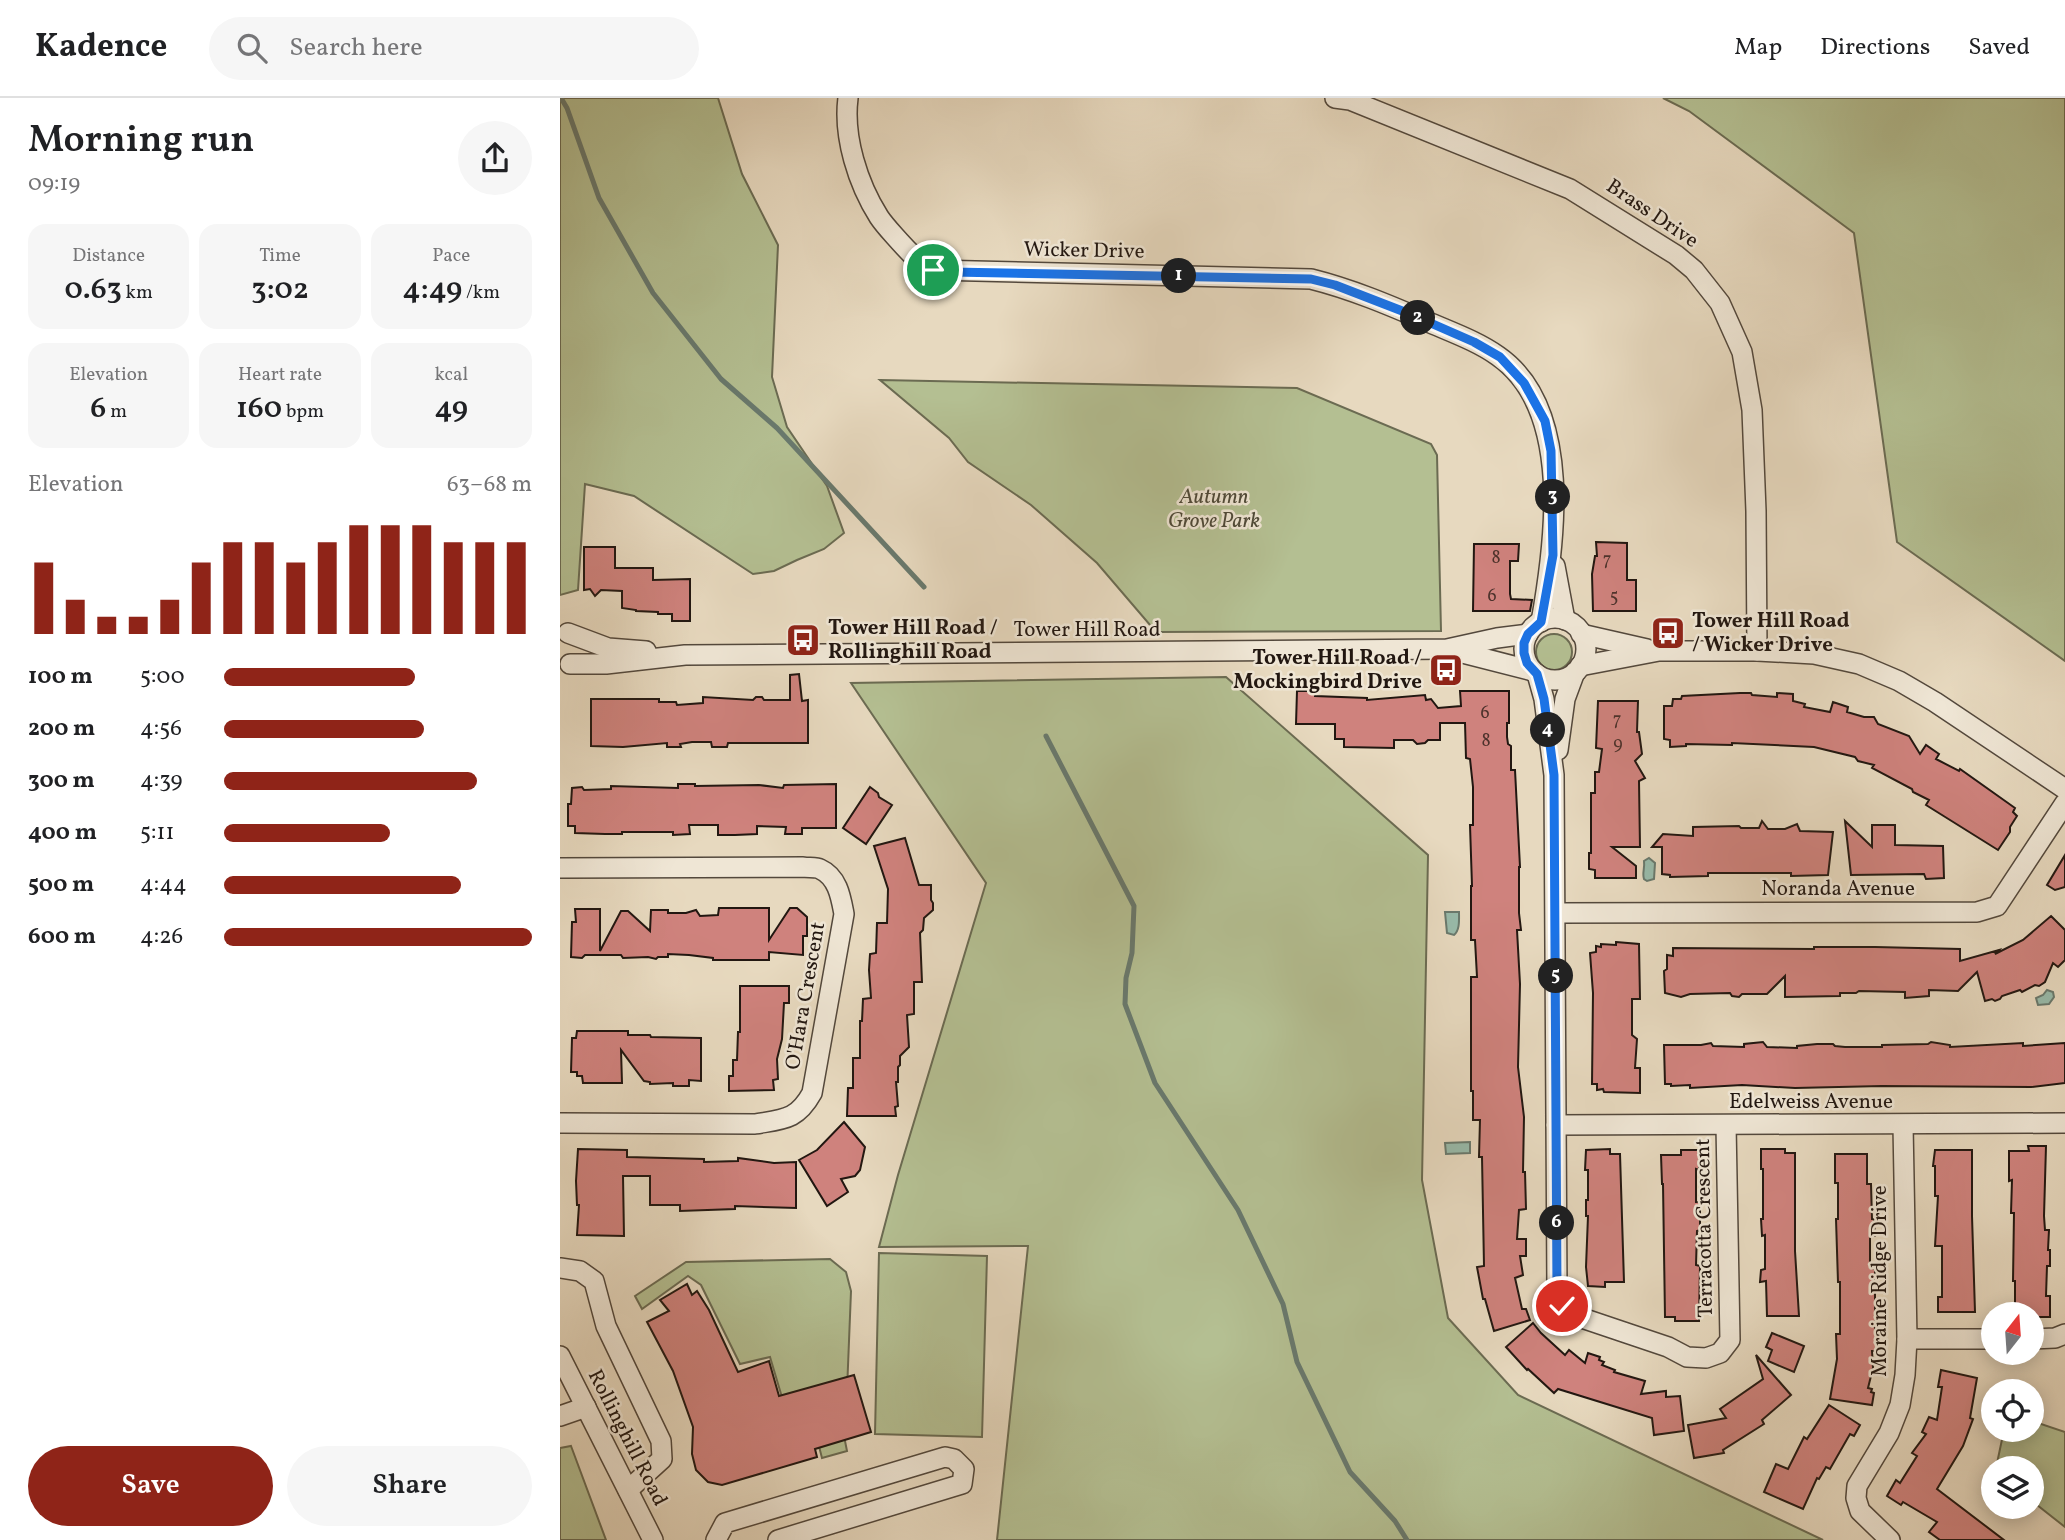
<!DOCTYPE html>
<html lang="en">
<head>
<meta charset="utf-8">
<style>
  body { margin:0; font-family:Vollkorn,serif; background:#f6f6f6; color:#202124; height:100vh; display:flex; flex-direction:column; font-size:26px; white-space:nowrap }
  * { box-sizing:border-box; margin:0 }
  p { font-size:23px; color:#757577 }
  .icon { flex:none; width:38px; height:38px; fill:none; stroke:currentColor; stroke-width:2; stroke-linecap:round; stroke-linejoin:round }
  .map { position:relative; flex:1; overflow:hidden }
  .sheet { display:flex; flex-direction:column; background:#fff; width:560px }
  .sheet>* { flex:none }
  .needle { width:46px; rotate:17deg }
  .controls { position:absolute; left:1421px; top:1204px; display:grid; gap:14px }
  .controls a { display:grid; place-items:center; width:63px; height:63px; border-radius:50%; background:#fff; box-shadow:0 4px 18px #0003; font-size:35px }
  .pin { position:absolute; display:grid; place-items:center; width:60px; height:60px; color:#fff; margin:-30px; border:4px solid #fff; border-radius:50%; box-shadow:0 2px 7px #0007 }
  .km { position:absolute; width:35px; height:35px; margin:-18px; border-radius:50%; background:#222; color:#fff; font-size:19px; line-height:35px; text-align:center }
  .round { display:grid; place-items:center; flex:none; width:74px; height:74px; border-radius:37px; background:#f6f6f6 }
  .overview { display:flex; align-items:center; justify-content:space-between; height:119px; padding:0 28px }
  h1 { font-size:38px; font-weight:600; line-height:52px }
  .figures { display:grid; grid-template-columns:repeat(3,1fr); gap:10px; height:119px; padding:7px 28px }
  .figures div { display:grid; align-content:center; border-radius:18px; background:#f6f6f6; text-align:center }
  .figures b { font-size:30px; font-weight:600 }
  .figures small { font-size:19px; font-weight:400 }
  .figures p { font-size:19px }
  .chart { height:196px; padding:14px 28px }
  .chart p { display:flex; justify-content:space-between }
  .chart svg { width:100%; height:126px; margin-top:7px; stroke:#8f2418; stroke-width:6 }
  .primary-button { display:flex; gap:14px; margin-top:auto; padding:14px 28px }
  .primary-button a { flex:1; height:80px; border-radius:42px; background:#8f2418; color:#fff; font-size:28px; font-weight:600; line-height:80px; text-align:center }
  .primary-button a+a { background:#f6f6f6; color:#202124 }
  ul { padding:0 28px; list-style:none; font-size:23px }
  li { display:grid; grid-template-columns:112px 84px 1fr; align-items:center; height:52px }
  li i { height:18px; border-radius:9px; background:#8f2418 }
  header { display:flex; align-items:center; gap:42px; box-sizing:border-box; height:98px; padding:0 35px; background:#fff; border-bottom:2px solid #e0e0e0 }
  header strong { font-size:33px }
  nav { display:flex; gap:38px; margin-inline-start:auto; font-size:24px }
  .search { width:490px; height:63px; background:#f6f6f6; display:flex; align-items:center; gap:18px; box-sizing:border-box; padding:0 24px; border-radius:38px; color:#757577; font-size:26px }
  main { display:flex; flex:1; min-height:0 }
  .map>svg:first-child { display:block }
</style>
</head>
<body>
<header>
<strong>Kadence</strong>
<div class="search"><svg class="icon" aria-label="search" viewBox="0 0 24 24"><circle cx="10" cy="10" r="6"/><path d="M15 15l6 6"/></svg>Search here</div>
<nav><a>Map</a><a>Directions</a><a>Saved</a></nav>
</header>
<main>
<section class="sheet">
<div class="overview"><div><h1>Morning run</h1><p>09:19</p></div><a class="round"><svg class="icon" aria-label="share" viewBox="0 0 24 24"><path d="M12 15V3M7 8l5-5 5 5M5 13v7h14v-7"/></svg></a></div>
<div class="figures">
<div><p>Distance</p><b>0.63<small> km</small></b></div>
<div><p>Time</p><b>3:02</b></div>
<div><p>Pace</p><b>4:49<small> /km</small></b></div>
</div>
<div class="figures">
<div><p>Elevation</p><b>6<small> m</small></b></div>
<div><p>Heart rate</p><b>160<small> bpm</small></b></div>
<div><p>kcal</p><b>49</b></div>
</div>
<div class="chart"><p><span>Elevation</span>63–68 m</p>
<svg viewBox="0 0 160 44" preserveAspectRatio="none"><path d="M5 44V19M15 44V32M25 44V38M35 44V38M45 44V32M55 44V19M65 44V12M75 44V12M85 44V19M95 44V12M105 44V6M115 44V6M125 44V6M135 44V12M145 44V12M155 44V12"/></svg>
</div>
<ul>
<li><b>100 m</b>5:00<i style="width:62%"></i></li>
<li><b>200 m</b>4:56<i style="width:65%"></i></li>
<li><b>300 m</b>4:39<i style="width:82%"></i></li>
<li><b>400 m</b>5:11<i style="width:54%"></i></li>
<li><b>500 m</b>4:44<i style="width:77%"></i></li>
<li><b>600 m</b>4:26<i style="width:100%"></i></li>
</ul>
<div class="primary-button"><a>Save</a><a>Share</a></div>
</section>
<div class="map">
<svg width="1505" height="1442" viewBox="0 0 1505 1442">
  <rect width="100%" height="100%" fill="#e7d9bf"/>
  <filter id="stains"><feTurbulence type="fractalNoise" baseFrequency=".00286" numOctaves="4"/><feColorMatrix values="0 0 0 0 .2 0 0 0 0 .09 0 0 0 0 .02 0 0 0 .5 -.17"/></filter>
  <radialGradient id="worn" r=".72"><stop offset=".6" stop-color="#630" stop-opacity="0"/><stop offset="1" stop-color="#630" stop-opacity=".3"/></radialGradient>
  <g fill="#b4bf92" stroke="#6b6b52" stroke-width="2">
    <path d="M0,0H158L182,76L218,147L212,279L227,329L267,388L284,435L264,451L237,462L214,473L193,476L74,398L25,386L18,492L0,497Z"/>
    <path d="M1103,0H1505V563L1337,444L1294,135L1129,13Z"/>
    <path d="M320,282L737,290L871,346L877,357L881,533L596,534L537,465L471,407L408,364L389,340Z"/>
    <circle cx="994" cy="554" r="18"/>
    <path d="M666,579L868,757L862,1082L888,1220L958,1297L1263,1442H437L468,1148L319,1149L338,1077L426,785L291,585Z"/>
    <path d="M319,1155L427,1158L422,1339L315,1336Z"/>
    <path d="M270,1161L286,1174L291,1193L285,1343L287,1353L262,1360L252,1321L224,1306L210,1259L180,1266L141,1187L128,1178L82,1211L75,1198L126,1164Z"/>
    <path d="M1472,1323L1505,1334V1429L1472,1403V1370H1436L1444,1332H1472Z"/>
    <path d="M11,1348L46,1442H0V1350Z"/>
  </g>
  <g fill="#98bbab" stroke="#69796d" stroke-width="2">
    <path d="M1089,760L1095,765L1094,781L1087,783L1084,781C1082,775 1085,770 1084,763Z"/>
    <path d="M885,814H899C899,822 900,832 894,837L887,835Z"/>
    <path d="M1487,892L1493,894L1494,899L1489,906L1478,907L1476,900L1483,897Z"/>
    <path d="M910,1044V1055L886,1056L885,1045Z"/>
  </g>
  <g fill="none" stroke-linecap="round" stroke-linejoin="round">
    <g stroke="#69796d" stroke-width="5">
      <path d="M1,0L7,10L39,100L93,195L161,281L217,330L364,489"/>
      <path d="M486,638L574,808L572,855L566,880L565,906L595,985L678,1112L723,1206L737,1264L790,1374L835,1423L847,1442"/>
    </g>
  </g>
  <g fill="#cf827d" stroke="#221711" stroke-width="2">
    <path d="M1036,444L1067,445V482H1076V513H1033L1032,476L1035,458H1037Z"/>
    <path d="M914,446H959L958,463H950V496L951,501L972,502L970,513H913Z"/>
    <path d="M24,449H55V470H93V482L130,481V523H112V516H98V514L76,513V512L62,510V493L41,492L35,498L30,491L24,492Z"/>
    <path d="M239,576L242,603L248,602V645H168L167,649H152L151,644H132L120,646L121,649H107V645L63,649L31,648V601H99V604H116L117,607L143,605V599L193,602L196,599H202L204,602H230V577Z"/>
    <path d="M737,593H755V598L807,600V602L865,597L866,602L871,601L878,610L901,608L900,593H949V625H947V639L948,646L951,648V672H955L960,769H959V815L961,832H957L960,886L958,969L964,1019L963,1074H965L966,1111L959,1112L957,1141H966V1158H960L963,1177L955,1180L962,1211H966L970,1222L934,1233L925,1201H923L917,1169L924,1168L922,1059H919L920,1022H913V993H911V879H917L915,842H911V788H912L910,727H913V689L910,661L906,660L905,625H880V642H868L865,645L857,646L853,642H834V650L784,649V641H775V626H736Z"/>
    <path d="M1180,595H1191L1192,597L1217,599V595L1233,596V603L1245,606L1244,609L1270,614L1273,604L1288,609L1287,614L1304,619H1314L1318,626L1349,638L1360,656L1366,647L1379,656L1376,661L1399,673L1400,671L1455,710L1453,714L1457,718L1450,729V734L1438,752L1366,707L1369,702L1353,694L1352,691L1312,670L1314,667L1298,663L1295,659L1254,649L1172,645V647L1126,646V648L1110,649V642L1104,641V608H1112L1113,601H1121L1122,598Z"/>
    <path d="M1038,603H1078L1077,634H1079L1082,656L1075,663L1085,680L1079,683L1080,749H1052L1076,768V780H1035V772L1029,771V755H1031V695H1035V674H1039L1042,651L1036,650Z"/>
    <path d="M118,686H135V688L199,687L223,690L224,687L276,686V730H242V736H225L226,729L197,728V736L175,737H158V727H129L130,736L113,737V734H62V736H45L15,735V728H8V706H11L12,690L22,689L24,692L51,691V688L118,690Z"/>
    <path d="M310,689L318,695L319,699L332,707L306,746L283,730Z"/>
    <path d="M1202,723L1208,731H1225L1237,726L1240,733L1273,734L1268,777L1231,778V775H1148V778L1110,779V777L1102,776V749H1092L1103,736L1133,738V729L1179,728L1181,730H1199Z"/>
    <path d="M1285,723L1312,749V727H1335V747L1383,748L1384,780L1366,781L1364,776L1291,777Z"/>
    <path d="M345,740L359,787H371V802L373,805V812L364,820L363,832L360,835L362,884H354V916L347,917L349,949L340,958V967L338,969V984H336L338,1008L335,1009L336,1018H287L288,990H293V960H300V923H302L303,901L311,900L309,872L310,856L316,855L317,825H327L328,791L314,748Z"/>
    <path d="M1505,757V789L1495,792L1487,787Z"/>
    <path d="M159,810H209V842L230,810H237L247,819V838H243V857L209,854V862H153V860L129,857L108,856V859H98L96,861L88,859L63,860L61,857H25L22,860L11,859L12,824H16L15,811H40V853L61,813H68L90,833L91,812H108V815H126L136,812L140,818L158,817Z"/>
    <path d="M1491,818L1505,832V862L1498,869L1493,865L1485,884L1479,888L1475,887L1462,894L1460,892L1442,898L1440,901L1435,903L1432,901L1425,903L1417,874L1398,893L1369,892V898L1345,900V894L1299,893L1296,895H1280V898L1225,899V878L1207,896H1182L1179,899L1172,898L1170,895L1130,896L1121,899L1105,895L1104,873L1107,871V857L1113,858V850L1254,851V849H1315L1400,851V863L1439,852L1435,856L1463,842Z"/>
    <path d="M1056,844L1079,846L1080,901H1072V937L1077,941L1075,970H1080V995L1044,994L1043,991L1037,992V986H1032L1033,895L1030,855L1036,854V848L1041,849V846L1056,847Z"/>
    <path d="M180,888H229V905H224L222,941L217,961L218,981L213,982L214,992L169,993V978H173V962H177L178,934H180Z"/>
    <path d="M17,933H68V937H90L91,939L141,940V983L129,982V988H113V985L90,986V984L84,983L61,952L62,985H23L22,978H17V974H11L12,940H16Z"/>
    <path d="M1203,944L1207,949L1237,950V948L1257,946H1273L1275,948L1285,949H1322V947L1368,946L1371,944L1390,947V949L1463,945V948L1505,945V985L1471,989L1322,988L1235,990L1182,987L1130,990V987L1111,988V986H1105L1104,947H1141L1151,945L1153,948L1184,949V946Z"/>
    <path d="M284,1024L305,1049L300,1072L295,1078L281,1081L288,1094L267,1108L239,1062L257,1052Z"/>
    <path d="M1468,1048H1486L1484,1118L1485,1132H1489L1488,1152H1490V1168H1487L1486,1198H1490V1219H1472V1216H1466V1214L1455,1215V1183H1453L1454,1115H1451L1452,1082L1449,1083V1053H1469Z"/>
    <path d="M18,1051L67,1052V1059L144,1061V1064L178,1063V1060L214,1065L236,1064V1110L175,1108V1111L120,1113V1107H90V1078H63L64,1138L17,1137L19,1107H17L16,1083Z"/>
    <path d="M1050,1051V1056H1060L1064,1184H1045V1189L1028,1188L1026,1169L1028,1118H1026V1102H1028V1072H1025L1026,1052Z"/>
    <path d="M1201,1051H1225V1055H1235V1153L1239,1218H1207L1206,1183L1200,1184L1201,1172L1205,1171V1137L1202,1138L1201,1121H1203V1071H1201Z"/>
    <path d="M1121,1052H1139V1072L1136,1071V1104H1140V1132L1137,1133L1136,1167L1140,1168L1139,1223H1115V1219H1105L1103,1086H1102L1101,1057H1121Z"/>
    <path d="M1375,1052H1412V1118L1415,1214H1378V1199H1382V1148H1375L1378,1098H1375V1068H1373Z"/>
    <path d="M1275,1056H1307V1086H1311L1312,1121H1314L1315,1138H1310V1170L1315,1171V1236H1319V1253H1312L1313,1270L1308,1290L1312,1291L1311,1294L1314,1295L1312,1307L1270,1301L1277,1261L1276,1236H1280V1184H1278L1276,1121H1278V1085H1275Z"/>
    <path d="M127,1186L132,1197L137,1193L149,1212L178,1274L209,1263L219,1298L294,1277L311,1334L255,1351L257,1359L162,1387L148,1384L136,1372L132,1356L133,1329L113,1273L87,1224L109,1213L100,1202Z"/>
    <path d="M973,1225L981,1235L1005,1257L1009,1252L1025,1265L1028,1255L1040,1259L1039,1262L1044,1264L1042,1267L1055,1272L1054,1274L1085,1283L1081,1296L1106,1293V1299L1120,1298L1124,1333L1094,1337L1092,1320L998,1291L994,1295L968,1271L967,1272L946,1249Z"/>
    <path d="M1212,1235L1244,1248L1234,1274L1208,1263L1212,1252L1206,1249Z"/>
    <path d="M1196,1257L1231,1297L1202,1322L1204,1326L1163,1352L1164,1355L1134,1360L1128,1327L1166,1320L1160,1311L1203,1281Z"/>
    <path d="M1381,1272L1417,1280L1410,1320L1413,1321L1403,1348L1377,1391L1444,1442H1380L1369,1434L1377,1424L1343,1404L1341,1407L1327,1398L1336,1382L1340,1385L1357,1358L1352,1355L1366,1336L1362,1334L1369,1319L1377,1322L1382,1289H1378Z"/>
    <path d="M1269,1307L1300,1327L1294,1338L1290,1336L1270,1371L1266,1369L1259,1381L1257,1380L1243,1411L1204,1394L1216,1366L1228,1371L1244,1339L1247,1341Z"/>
  </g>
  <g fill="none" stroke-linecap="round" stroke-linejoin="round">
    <g stroke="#53483c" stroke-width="22">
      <g id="minor">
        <path d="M288,0C283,39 298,86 319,119C325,128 333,136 340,144C349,154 360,166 373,172L751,181C791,191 829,207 866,223C891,234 917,243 938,258C1014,311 995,446 981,524"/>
        <path d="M775,0L790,2L1010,91L1116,157L1134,172L1160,205L1182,254L1192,312L1196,413L1197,553"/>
        <path d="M995,468L1005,522"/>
        <circle cx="995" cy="551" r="31"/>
        <path d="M8,535L48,550L86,553"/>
        <path d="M1021,536L1087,551"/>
        <path d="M891,552L973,573"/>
        <path d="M10,566H46L125,557L887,551L937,540L968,536"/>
        <path d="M1020,568L1099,553H1197L1254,556L1299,566L1339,583L1375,604L1505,691"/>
        <path d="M977,576L984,601L994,677L997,1193L1002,1208L1016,1218L1108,1249L1127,1259L1146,1260L1160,1255L1170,1242L1166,1027"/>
        <path d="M998,652L1005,601L1015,574"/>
        <path d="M0,770L243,769C248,770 256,769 260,771C278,779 281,800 284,816L252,995C237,1022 224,1021 195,1026L0,1025"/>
        <path d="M996,815L1417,814L1437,808L1505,705"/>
        <path d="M996,1027L1505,1025"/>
        <path d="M0,1170L20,1173L34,1183L46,1228L101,1343L102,1361L68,1392"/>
        <path d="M1347,1241H1433"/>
        <path d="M1472,1241L1495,1240L1505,1236"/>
        <path d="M0,1258L93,1442"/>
        <path d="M0,1318L26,1309"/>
        <path d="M156,1442L165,1425L385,1359L394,1361L404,1371L402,1386L218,1442"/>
        <path d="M1330,1442L1300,1413L1296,1400L1297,1388L1329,1335L1340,1307L1345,1277L1347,1241L1343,1027"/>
      </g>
    </g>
    <use href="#minor" stroke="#efe6d5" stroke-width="19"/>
  </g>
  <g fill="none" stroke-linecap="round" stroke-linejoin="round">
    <g stroke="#fff" stroke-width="14">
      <path id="route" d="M373,172L392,174L751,181L775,187L850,216L914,244L940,259L964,285L985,323L991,353L993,457L981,524L968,536L964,545V555L967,565L977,576L984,601L994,677L997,1193L1002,1208"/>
    </g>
    <use href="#route" stroke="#1a73e8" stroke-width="9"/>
  </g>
  <defs>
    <g id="bus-square" transform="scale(1.75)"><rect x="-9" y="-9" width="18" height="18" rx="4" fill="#8f2418" stroke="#efe6d5"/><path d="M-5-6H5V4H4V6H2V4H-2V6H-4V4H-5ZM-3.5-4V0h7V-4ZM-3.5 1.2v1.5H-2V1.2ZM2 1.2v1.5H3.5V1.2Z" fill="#fff"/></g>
  </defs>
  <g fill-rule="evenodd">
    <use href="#bus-square" x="1108" y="535"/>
    <use href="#bus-square" x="243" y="542"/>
    <use href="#bus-square" x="886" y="572"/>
  </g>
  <g text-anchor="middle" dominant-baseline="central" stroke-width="5" stroke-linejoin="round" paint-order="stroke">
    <g font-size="18" fill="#4d322c">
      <text x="936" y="460">8</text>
      <text x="1047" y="462">7</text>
      <text x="932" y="498">6</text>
      <text x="1054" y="499">5</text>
      <text x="925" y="615">6</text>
      <text x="1057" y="622">7</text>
      <text x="926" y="643">8</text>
      <text x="1058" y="646">9</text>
    </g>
    <g font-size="21" fill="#221711" stroke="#efe6d5">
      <text transform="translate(1092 116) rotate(34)">Brass Drive</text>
      <text transform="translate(524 153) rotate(1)">Wicker Drive</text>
      <text x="527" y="532">Tower Hill Road</text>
      <text x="1278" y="791">Noranda Avenue</text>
      <text transform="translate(246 898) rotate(-80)">O'Hara Crescent</text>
      <text x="1251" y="1004">Edelweiss Avenue</text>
      <text transform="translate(1145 1130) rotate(-91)">Terracotta Crescent</text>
      <text transform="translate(1320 1183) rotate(-90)">Moraine Ridge Drive</text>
      <text transform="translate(67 1340) rotate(63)">Rollinghill Road</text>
    </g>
    <g font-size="21" font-style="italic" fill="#4e4938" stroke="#efe6d5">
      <text x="654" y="399">Autumn<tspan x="654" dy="24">Grove Park</tspan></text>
    </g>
    <g font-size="21" font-weight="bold" fill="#221711" stroke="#efe6d5" text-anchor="start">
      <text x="1132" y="523">Tower Hill Road<tspan x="1132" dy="24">/ Wicker Drive</tspan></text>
      <text x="268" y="530">Tower Hill Road /<tspan x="268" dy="24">Rollinghill Road</tspan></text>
      <text x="862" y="560" text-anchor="end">Tower Hill Road /<tspan x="862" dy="24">Mockingbird Drive</tspan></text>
    </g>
  </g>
  <rect width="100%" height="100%" filter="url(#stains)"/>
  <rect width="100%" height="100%" fill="url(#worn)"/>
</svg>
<div class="controls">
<a><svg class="needle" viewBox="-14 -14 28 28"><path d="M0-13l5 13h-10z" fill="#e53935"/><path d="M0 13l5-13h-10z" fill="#757577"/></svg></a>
<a><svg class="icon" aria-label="locate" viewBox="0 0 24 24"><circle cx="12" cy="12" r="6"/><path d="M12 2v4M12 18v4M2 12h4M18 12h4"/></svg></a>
<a><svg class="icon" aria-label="layers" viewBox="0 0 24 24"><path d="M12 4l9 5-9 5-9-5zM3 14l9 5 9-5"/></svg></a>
</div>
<div class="pin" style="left:373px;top:172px;background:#1e9e55"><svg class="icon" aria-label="arrive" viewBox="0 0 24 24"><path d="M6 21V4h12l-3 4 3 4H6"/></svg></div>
<div class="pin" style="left:1002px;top:1208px;background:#d93025"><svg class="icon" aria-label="check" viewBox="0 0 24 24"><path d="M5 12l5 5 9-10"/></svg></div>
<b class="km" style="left:619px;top:178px">1</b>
<b class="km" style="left:858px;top:220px">2</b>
<b class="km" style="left:993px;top:399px">3</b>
<b class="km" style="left:988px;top:632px">4</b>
<b class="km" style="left:996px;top:878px">5</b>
<b class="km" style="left:997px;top:1125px">6</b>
</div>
</main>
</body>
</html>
